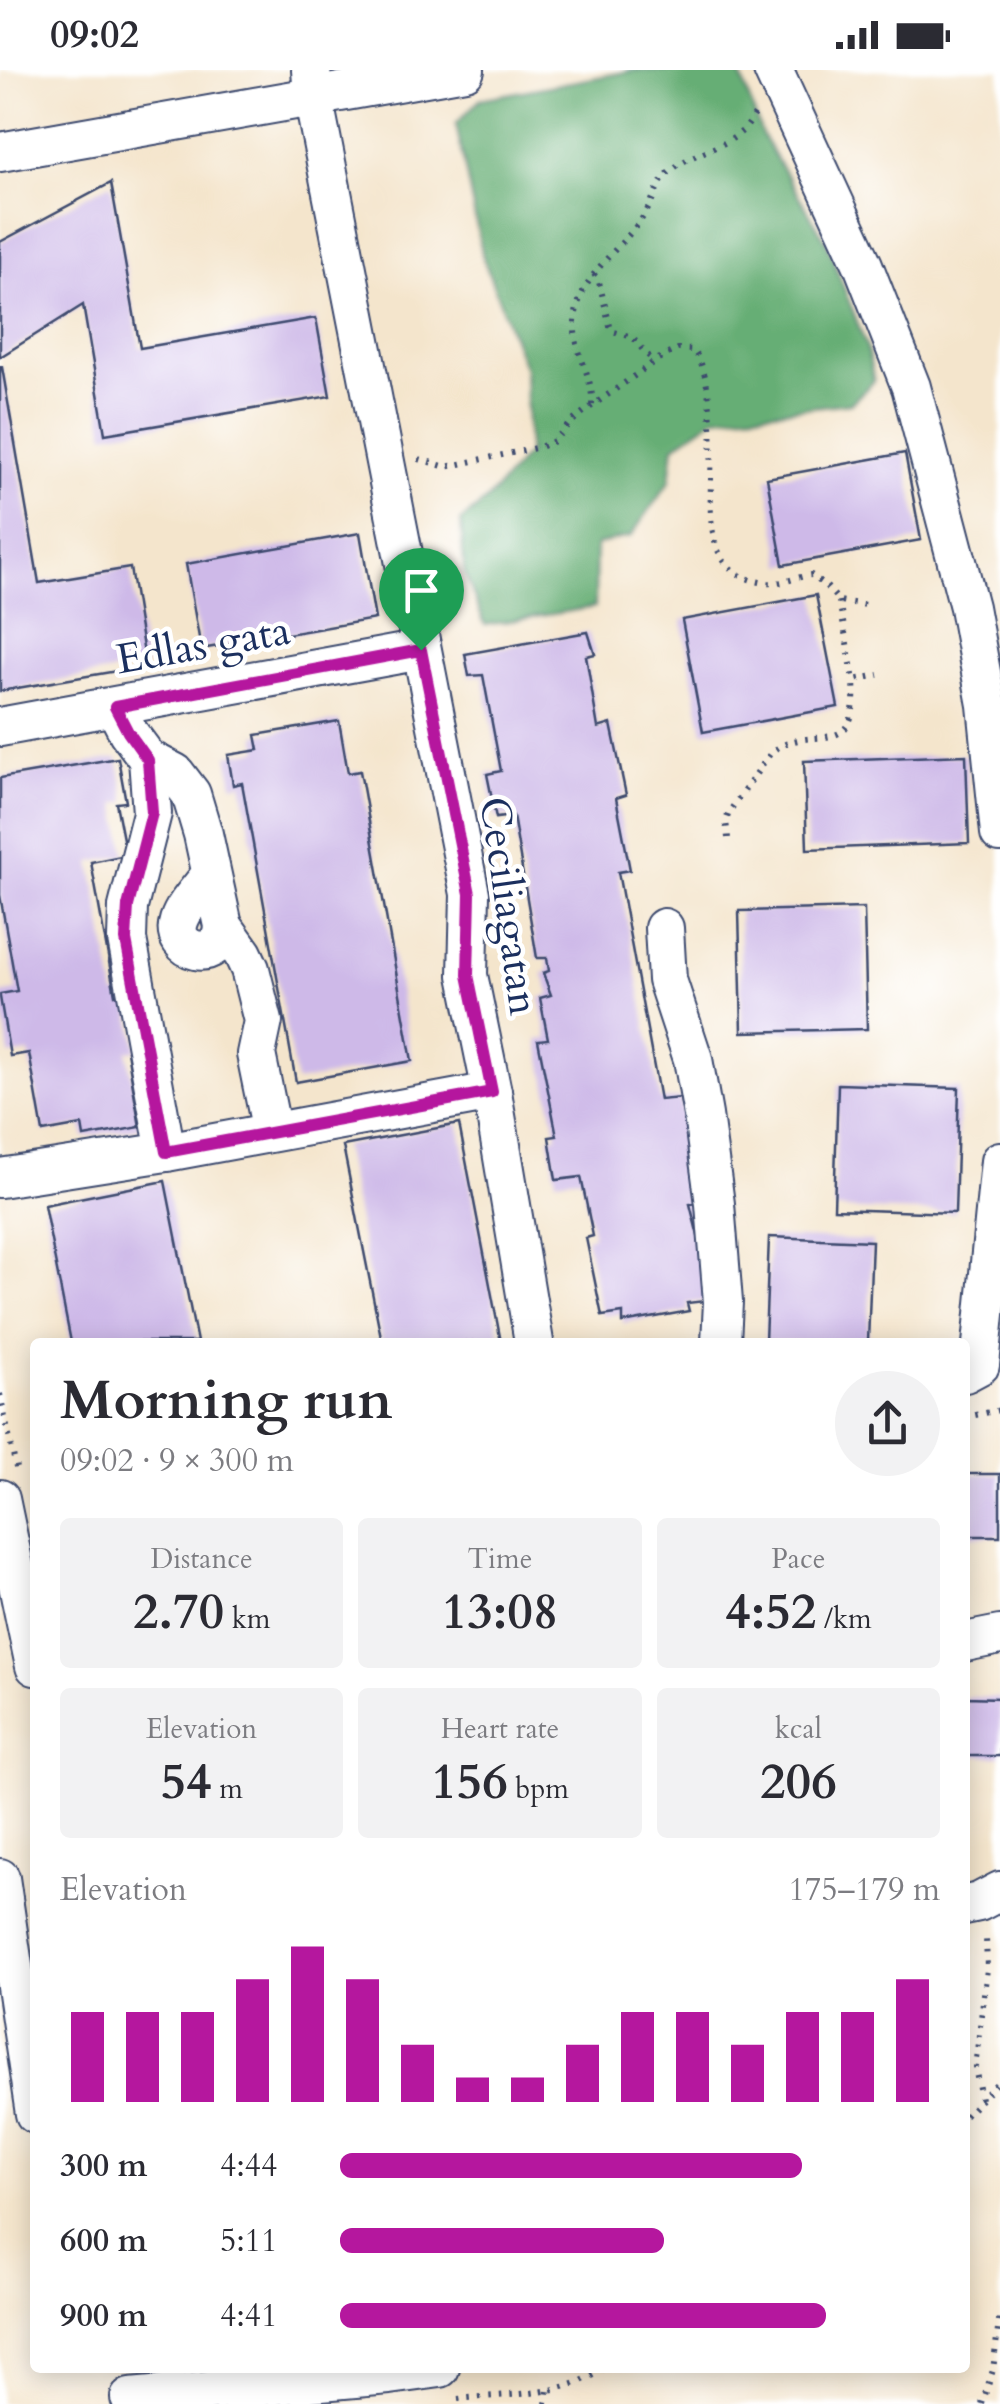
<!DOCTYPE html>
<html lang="en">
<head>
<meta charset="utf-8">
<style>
  body { margin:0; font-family:Cardo,serif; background:#f2f2f3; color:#2b2b33; height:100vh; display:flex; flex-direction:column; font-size:38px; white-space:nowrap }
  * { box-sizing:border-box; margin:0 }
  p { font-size:32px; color:#7c7c81 }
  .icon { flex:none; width:55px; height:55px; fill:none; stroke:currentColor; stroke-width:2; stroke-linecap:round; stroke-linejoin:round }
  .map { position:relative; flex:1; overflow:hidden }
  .side { position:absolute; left:30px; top:1268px; width:940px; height:1035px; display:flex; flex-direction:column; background:#fff; border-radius:10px; box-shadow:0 5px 25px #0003 }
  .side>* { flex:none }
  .pin { position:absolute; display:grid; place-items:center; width:85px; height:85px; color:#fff; margin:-102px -42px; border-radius:50% 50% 50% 0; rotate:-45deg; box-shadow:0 0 10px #0007 }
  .pin .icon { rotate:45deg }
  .round { display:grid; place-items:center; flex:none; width:105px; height:105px; border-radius:52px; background:#f2f2f3 }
  .summary { display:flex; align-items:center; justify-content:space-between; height:170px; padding:0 30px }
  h1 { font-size:55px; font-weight:700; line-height:75px }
  .stats { display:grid; grid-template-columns:repeat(3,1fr); gap:15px; height:170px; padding:10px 30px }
  .stats div { display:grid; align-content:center; border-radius:10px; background:#f2f2f3; text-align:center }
  .stats b { font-size:50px; font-weight:700 }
  .stats small { font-size:28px; font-weight:400 }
  .stats p { font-size:28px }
  .chart { height:280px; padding:20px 30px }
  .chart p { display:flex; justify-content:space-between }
  .chart svg { width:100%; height:180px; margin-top:10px; stroke:#b5179e; stroke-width:6 }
  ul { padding:0 30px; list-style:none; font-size:32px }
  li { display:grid; grid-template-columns:160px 120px 1fr; align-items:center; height:75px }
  li i { height:25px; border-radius:12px; background:#b5179e }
  .status { display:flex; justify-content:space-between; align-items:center; height:70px; padding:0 50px; background:#fff; direction:ltr }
  .status svg { height:28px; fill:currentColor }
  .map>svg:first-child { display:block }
</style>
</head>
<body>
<div class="status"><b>09:02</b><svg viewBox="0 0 49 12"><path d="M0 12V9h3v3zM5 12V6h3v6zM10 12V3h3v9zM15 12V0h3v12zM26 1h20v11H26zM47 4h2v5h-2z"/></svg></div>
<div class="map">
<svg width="1000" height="2334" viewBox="0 0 1000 2334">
  <rect width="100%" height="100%" fill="#fff"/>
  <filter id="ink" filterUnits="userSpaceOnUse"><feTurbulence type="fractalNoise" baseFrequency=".01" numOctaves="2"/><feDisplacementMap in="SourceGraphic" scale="20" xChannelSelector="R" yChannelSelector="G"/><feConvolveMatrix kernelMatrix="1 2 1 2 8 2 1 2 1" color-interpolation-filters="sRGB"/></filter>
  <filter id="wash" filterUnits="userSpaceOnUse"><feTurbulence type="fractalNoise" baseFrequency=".0048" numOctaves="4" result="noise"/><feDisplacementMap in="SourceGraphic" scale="40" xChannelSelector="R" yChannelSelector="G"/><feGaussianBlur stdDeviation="2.25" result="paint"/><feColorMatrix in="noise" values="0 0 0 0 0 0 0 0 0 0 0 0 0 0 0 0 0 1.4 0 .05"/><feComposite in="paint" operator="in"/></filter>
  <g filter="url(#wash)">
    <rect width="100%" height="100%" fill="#f4e5cc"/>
    <path fill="#66ae75" stroke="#406e6a" stroke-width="2.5" d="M636,0H739L762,65L826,171L867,278L874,311L851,333L716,347L674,376L670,411L631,466L596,475L595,537L485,555L464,502L461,451L487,430L528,383L525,299L483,188L456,54L480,29Z"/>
    <g id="blocks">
      <g fill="#ceb9e8">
        <path d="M111,113L140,278L316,248L330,326L105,364L83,235L0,287V172Z"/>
        <path d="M0,297H2L39,513L130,498L146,596L0,621Z"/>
        <path d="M905,383L921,470L783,495L767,408Z"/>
        <path d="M360,463L375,549L201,579L186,494Z"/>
        <path d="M816,525L838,637L703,662L682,550Z"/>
        <path d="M588,562L595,584L586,586L598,658L611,654L626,725L616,728L630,800L618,802L660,1030L680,1028L700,1133L690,1134L714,1230L687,1233L689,1241L623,1253V1243L602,1246L586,1168L593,1166L581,1107L556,1110L549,1067L557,1066L538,970L548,969L540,928L551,925L543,903L549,901L547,888H537L513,746L496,748L487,704L501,701L483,605L469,606L465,584Z"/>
        <path d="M339,651L348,703L360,701L412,991L296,1012L242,713L233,715L228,685L259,680L256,665Z"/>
        <path d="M966,685L969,773L807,779L804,691Z"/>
        <path d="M118,688L126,732L116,733L126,785L91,792L115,925L127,923L137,980L127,981L140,1057L84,1067L82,1055L43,1062L29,983L10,986L0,927V924L17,921L0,825V708Z"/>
        <path d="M864,838L867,959L742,962L739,841Z"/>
        <path d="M838,1014L959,1018L955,1143L834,1139Z"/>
        <path d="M459,1054L501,1272H382L343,1076Z"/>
        <path d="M165,1111L197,1272H71L44,1135Z"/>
        <path d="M769,1167L872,1171L868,1272H765Z"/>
        <rect x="965" y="1404" width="35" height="62"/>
        <path d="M965,1627L1000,1628V1686H965Z"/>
      </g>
    </g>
  </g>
  <g filter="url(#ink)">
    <use href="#blocks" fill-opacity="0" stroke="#3c4a6e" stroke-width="2.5"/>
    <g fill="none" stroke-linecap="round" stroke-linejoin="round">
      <g stroke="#3c4a6e" stroke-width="42">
        <g id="minor">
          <path d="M311,0L313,26L470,824L468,905L492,1022L534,1272"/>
          <path d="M773,0L863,195L911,317L969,537L987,635L1000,763"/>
          <path d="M0,82L465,0"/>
          <path d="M115,637L128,662L148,689L175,703L191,724L203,764L223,856C220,896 169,882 179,851C184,835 201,818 211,804"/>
          <path d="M0,657L421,580"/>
          <path d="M148,689L152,743L128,837L127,869L166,1082"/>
          <path d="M223,856L243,884L250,899L263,951L256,984L272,1062"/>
          <path d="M664,858L667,910L693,989L703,1045L715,1134L723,1232L721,1272"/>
          <path d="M0,1108L166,1082L492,1022"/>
          <path d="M965,1303L980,1295L1000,1091"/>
          <path d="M0,1429L35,1596"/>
          <path d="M965,1572L1000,1565"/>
          <path d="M0,1808L35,2044"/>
          <path d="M965,1835L979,1832L1000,1821"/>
          <path d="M130,2328L389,2305L440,2298"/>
        </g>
      </g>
      <g stroke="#3c4a6e" stroke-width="6" stroke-dasharray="2.5 8" stroke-linecap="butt">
        <path d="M594,204L599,212L610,256L614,262L633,267L645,283L655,291"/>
        <path d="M592,335C594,306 573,282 575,253C577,205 621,181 645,144C655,128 657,111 673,99C693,82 722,79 741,62C747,58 751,50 755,44"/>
        <path d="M419,389L446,397L540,377L554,371L569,354L585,341L658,289L678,279L693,280C714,304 712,377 711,409C710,454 707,505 766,513C782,515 795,507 811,505L826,516L839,531L866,535"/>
        <path d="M839,531L854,610L879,605"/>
        <path d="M728,768L726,751L729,742L770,684C809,648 859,698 854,610"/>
        <path d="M0,1324L16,1398"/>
        <path d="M965,1347L1000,1340"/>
        <path d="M981,2029L975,1997L987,1899L986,1867"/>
        <path d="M965,2046L1000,2010"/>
        <path d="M458,2329C504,2324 567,2327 604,2298"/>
        <path d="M546,2334L548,2320"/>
        <path d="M982,2334L993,2300L1000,2243"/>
      </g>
      <use href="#minor" stroke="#fff" stroke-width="38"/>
    </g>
  </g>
  <g fill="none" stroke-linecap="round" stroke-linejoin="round" filter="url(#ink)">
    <g stroke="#fff" stroke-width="20">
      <path id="route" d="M421,580L470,824L468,905L492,1022L166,1082L126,870L128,836L152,743L148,690L128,662L115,637Z"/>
    </g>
    <use href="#route" stroke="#b5179e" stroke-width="12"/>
  </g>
  <g text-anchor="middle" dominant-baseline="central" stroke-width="9" stroke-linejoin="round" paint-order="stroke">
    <g font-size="42" fill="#1b2f5e" stroke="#fff">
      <text transform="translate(203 575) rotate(-10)">Edlas gata</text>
      <text transform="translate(509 836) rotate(82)">Ceciliagatan</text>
    </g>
  </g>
</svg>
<div class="pin" style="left:421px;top:580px;background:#1e9e55"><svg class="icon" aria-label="arrive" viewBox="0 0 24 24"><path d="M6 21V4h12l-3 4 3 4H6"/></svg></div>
<section class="side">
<div class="summary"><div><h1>Morning run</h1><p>09:02 · 9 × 300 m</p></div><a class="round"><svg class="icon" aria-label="share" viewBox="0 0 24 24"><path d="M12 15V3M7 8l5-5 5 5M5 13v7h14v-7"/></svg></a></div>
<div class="stats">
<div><p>Distance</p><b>2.70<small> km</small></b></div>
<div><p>Time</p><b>13:08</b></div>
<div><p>Pace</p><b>4:52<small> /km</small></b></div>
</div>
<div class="stats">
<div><p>Elevation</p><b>54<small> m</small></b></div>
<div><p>Heart rate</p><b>156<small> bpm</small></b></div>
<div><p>kcal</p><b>206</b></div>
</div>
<div class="chart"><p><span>Elevation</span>175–179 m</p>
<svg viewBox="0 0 160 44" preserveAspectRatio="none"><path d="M5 44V22M15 44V22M25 44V22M35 44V14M45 44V6M55 44V14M65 44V30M75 44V38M85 44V38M95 44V30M105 44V22M115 44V22M125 44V30M135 44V22M145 44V22M155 44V14"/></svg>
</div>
<ul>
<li><b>300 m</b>4:44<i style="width:77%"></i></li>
<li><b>600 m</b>5:11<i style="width:54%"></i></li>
<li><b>900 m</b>4:41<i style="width:81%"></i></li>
</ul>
</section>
</div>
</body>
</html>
